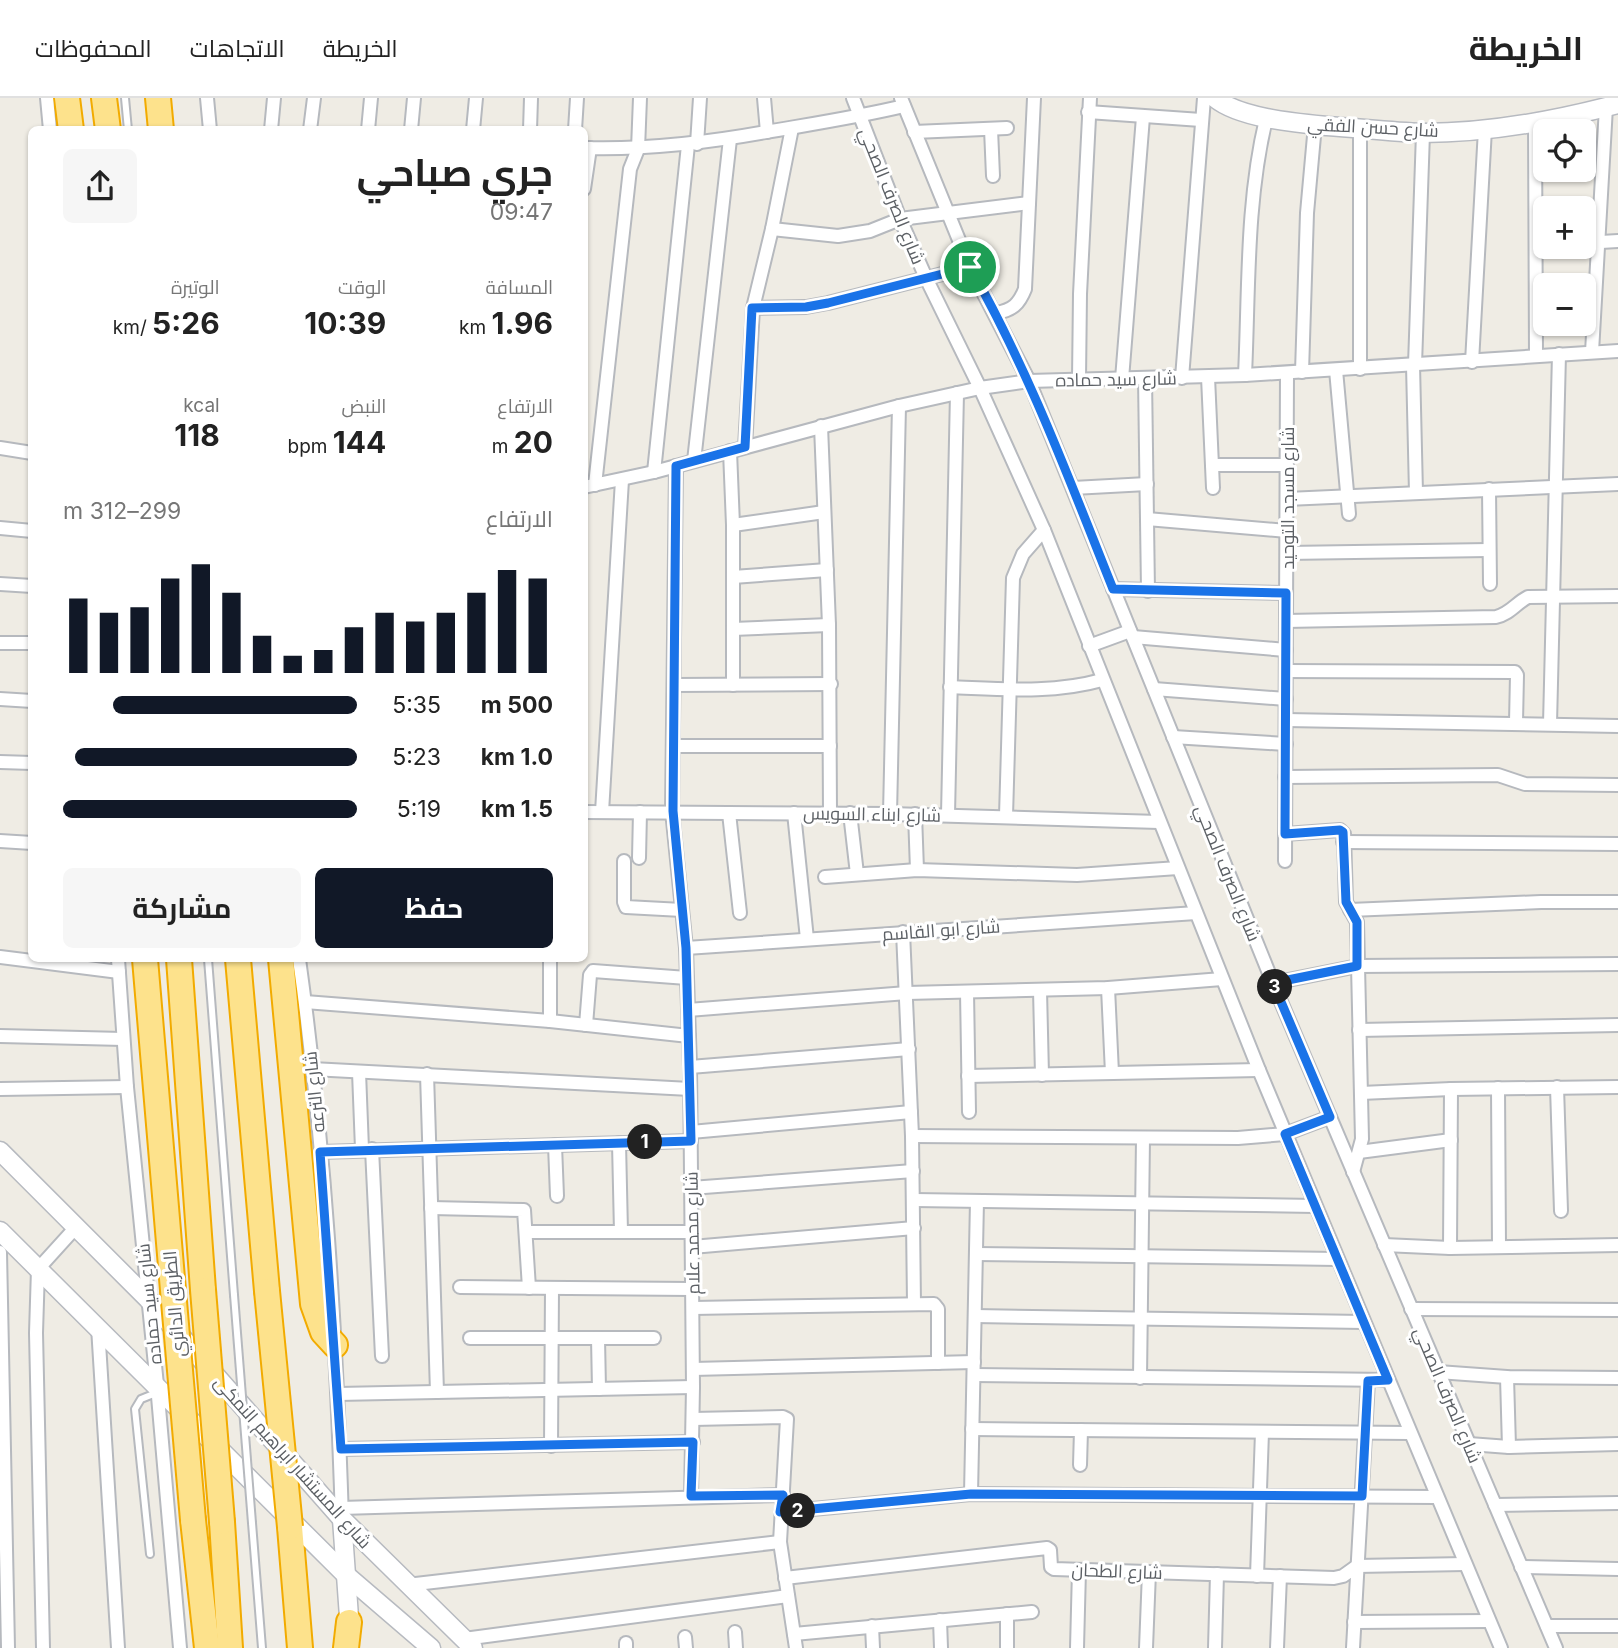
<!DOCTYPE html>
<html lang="ar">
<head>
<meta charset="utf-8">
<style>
  body { margin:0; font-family:Inter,Cairo,sans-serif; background:#f6f6f6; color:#222; direction:rtl; height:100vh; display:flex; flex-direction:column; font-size:26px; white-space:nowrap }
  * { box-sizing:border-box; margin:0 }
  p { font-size:23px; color:#767676 }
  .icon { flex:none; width:38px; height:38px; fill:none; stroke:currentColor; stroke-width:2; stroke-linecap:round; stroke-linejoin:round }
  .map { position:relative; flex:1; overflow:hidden; direction:ltr }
  .drawer { position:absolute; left:28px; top:28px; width:560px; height:836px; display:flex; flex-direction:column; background:#fff; border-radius:10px; box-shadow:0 2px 5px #0004; direction:rtl }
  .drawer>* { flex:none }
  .fabs { position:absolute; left:1533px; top:21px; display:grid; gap:14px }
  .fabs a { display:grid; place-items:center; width:63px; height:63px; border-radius:10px; background:#fff; box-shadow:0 2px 5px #0004; font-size:35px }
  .pin { position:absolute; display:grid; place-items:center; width:60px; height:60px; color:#fff; margin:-30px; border:4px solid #fff; border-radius:50%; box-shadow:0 2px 7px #0007 }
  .km { position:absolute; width:35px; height:35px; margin:-18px; border-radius:50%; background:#222; color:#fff; font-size:19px; line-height:35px; text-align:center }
  .round { display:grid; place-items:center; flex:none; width:74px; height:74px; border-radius:10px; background:#f6f6f6 }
  .summary { display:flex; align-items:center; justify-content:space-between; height:119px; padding:0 35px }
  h1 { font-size:38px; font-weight:700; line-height:52px }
  .stats { display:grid; grid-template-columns:repeat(3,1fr); gap:10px; height:119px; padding:7px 35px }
  .stats div { display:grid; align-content:center }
  .stats b { font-size:30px; font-weight:700 }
  .stats small { font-size:19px; font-weight:400 }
  .stats p { font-size:19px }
  .chart { height:196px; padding:14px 35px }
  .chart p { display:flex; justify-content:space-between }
  .chart svg { width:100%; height:126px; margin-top:7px; stroke:#111827; stroke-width:6 }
  .cta { display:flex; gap:14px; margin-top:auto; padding:14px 35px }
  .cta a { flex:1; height:80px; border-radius:10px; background:#111827; color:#fff; font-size:28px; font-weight:700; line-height:80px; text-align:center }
  .cta a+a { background:#f6f6f6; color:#222 }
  ul { padding:0 35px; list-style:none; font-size:23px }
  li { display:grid; grid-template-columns:112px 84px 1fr; align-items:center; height:52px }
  li i { height:18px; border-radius:9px; background:#111827 }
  header { display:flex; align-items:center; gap:42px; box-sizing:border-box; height:98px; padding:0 35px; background:#fff; border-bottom:2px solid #e0e0e0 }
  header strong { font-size:33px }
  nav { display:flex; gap:38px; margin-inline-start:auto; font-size:24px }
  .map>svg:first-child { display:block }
</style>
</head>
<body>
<header>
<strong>الخريطة</strong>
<nav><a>الخريطة</a><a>الاتجاهات</a><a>المحفوظات</a></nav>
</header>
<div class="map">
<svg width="1618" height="1550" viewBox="0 0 1618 1550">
  <rect width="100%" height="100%" fill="#efece4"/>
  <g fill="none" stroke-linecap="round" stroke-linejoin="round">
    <g stroke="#b6b9be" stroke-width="10">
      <g id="lane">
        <path d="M125,0L128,32"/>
        <path d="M208,861L234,1197"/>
        <path d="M252,1425L262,1550"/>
        <path d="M150,1456L135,1311L141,1301L156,1295"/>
      </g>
    </g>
    <g stroke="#b6b9be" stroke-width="16">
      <g id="street">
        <path d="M47,0L50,32"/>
        <path d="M207,0L210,32"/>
        <path d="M764,0L767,34"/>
        <path d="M853,0L900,121L927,182L980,290L1044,432L1259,972L1501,1550"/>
        <path d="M901,0L970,169L1029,283L1273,885L1556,1550"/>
        <path d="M1088,14L1201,22"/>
        <path d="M1535,26L1536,258"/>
        <path d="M1360,30V271"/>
        <path d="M991,31L993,78"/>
        <path d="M271,32L274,0"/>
        <path d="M310,32L314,0"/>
        <path d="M368,32L371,0"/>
        <path d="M411,32L414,0"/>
        <path d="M473,32L476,0"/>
        <path d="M530,32L531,0"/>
        <path d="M575,32L577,0"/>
        <path d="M914,34L1007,30"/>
        <path d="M697,46L700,0"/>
        <path d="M584,50C647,52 705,45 766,34C812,26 858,19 904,8"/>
        <path d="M584,91L590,50"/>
        <path d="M772,131L838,138L870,133L900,121L1029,105"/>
        <path d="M1584,145L1618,143"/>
        <path d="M753,210L806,209L828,205L970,169"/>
        <path d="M996,215C1013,212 1019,206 1025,191L1034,0"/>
        <path d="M1592,254L1606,9"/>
        <path d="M1472,264L1485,31"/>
        <path d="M1413,267L1416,395"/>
        <path d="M1415,267L1423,35"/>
        <path d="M1336,272L1349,416"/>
        <path d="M1302,274L1307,115L1315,27"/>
        <path d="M1245,277C1249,192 1246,104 1266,21"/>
        <path d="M1208,279L1213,390"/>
        <path d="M1145,280L1148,493"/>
        <path d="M1182,280L1204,0"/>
        <path d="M1079,281L1080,196L1090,0"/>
        <path d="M1122,281L1143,19"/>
        <path d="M821,328L829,527L830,715"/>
        <path d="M745,349L753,210L772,131L792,30"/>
        <path d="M0,350L32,355"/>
        <path d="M730,353L733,427V587"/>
        <path d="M694,363L730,41"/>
        <path d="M1212,367H1287"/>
        <path d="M676,368L672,713L686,850L690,969L693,1289L691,1398"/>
        <path d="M654,374L688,47"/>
        <path d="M595,387L630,71L638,51L640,0"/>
        <path d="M584,389L654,374L899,308L980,290L1029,283L1245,277L1618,253"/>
        <path d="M1073,390L1147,386"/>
        <path d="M1489,391L1490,486"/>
        <path d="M1287,401L1618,386"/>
        <path d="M1147,421L1287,433"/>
        <path d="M733,427L824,414"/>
        <path d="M0,430L32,433"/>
        <path d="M1287,455L1489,452"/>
        <path d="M733,479L827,472"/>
        <path d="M0,486L32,488"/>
        <path d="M1113,491L1286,495"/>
        <path d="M1286,523L1496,519C1510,516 1516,505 1528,499L1618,498"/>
        <path d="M733,531L829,527"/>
        <path d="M1133,539L1286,552"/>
        <path d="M0,545H32"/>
        <path d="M1089,548L1130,533"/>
        <path d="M1286,573L1515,574L1517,577L1516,624"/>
        <path d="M674,587L831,586"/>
        <path d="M950,589C1002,591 1052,596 1102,582"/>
        <path d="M1154,591L1286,601"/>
        <path d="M0,601L32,603"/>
        <path d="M1286,622L1618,628"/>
        <path d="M1550,626L1559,256"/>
        <path d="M1173,639L1286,646"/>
        <path d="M673,648H830"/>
        <path d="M0,664L32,665"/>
        <path d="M1285,679L1498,677L1525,686L1618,687"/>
        <path d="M584,714L890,716L1159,724"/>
        <path d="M602,714L622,382"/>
        <path d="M729,715L740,815"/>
        <path d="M794,715L807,841"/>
        <path d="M850,715L857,776"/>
        <path d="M890,716L899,308"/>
        <path d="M915,716L917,772"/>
        <path d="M948,717L957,295"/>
        <path d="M1006,718L1013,480L1023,456L1044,432"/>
        <path d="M1285,736L1340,732L1344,736L1346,804L1357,824L1362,1041L1353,1074"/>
        <path d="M0,743L32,745"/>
        <path d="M1343,744L1618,746"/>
        <path d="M639,760L640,714"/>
        <path d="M624,763V804L626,809L682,812"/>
        <path d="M1285,763L1287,275"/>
        <path d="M825,779L917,772L1077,777L1178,770"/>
        <path d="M1350,812L1541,804H1618"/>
        <path d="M903,834L912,1038L914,1206"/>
        <path d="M686,850L1196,815"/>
        <path d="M0,859L119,874"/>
        <path d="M118,861L127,989L157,1287L180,1550"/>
        <path d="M299,861C325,1047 336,1234 342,1421"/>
        <path d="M1273,885L1358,868L1618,866"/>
        <path d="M1108,890L1112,975"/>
        <path d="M1040,892L1042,977"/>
        <path d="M967,894L969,1014"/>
        <path d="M305,904L550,923L689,938"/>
        <path d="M688,912L907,895L1108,890L1222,881"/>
        <path d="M550,923V861"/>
        <path d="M586,927L590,877L593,873L687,880"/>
        <path d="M1359,932L1618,927"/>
        <path d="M0,938L123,941"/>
        <path d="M690,969L909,951"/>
        <path d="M312,971L690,991"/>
        <path d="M359,974L362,1051"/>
        <path d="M427,976L437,1294"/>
        <path d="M968,978L1259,972"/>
        <path d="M1557,989L1561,1113"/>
        <path d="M1498,990L1499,1149"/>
        <path d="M0,991L127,989"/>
        <path d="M1361,995L1451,991L1618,989"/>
        <path d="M691,1034L911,1014"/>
        <path d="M912,1038L1238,1040L1285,1036L1330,1019"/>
        <path d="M619,1045L621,1134"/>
        <path d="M555,1047L557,1098"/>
        <path d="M372,1051L382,1258"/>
        <path d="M320,1054L691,1043"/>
        <path d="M1359,1054L1451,1042"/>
        <path d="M691,1090L913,1073"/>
        <path d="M914,1102L1315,1108"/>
        <path d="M431,1110L524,1112L529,1190"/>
        <path d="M526,1134H692"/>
        <path d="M1384,1147L1450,1150L1618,1147"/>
        <path d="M692,1149L914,1130"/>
        <path d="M1450,1150L1451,991"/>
        <path d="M0,1154L8,1550"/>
        <path d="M976,1156L1337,1161"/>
        <path d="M460,1189L692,1191"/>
        <path d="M693,1210L934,1206L938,1211V1265"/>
        <path d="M1411,1211L1618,1212"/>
        <path d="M975,1218L1363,1224"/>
        <path d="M98,1229L118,1550"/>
        <path d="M470,1240H654"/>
        <path d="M598,1240L599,1291"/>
        <path d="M693,1271L974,1264"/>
        <path d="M1438,1274L1507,1279L1618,1280"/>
        <path d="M974,1277L1388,1282"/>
        <path d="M1507,1279L1509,1349"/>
        <path d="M1140,1280L1143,1040"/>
        <path d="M338,1296L693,1289"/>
        <path d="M693,1321L783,1319L787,1321L780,1444L796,1550"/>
        <path d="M972,1331L1409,1335"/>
        <path d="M1469,1346L1509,1349L1618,1346"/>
        <path d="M551,1348L552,1190"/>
        <path d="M341,1351L693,1344"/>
        <path d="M1080,1367L1081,1332"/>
        <path d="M971,1396L977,1103"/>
        <path d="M1495,1407L1618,1405"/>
        <path d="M341,1410L783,1397"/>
        <path d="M781,1414L971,1396L1436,1399"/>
        <path d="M1521,1469L1618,1471"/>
        <path d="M1257,1478L1262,1334"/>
        <path d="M785,1480L1047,1450L1050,1452L1051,1469L1054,1471L1334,1480L1343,1478L1357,1468L1465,1466"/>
        <path d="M407,1487L780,1444"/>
        <path d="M940,1522L941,1550"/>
        <path d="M1354,1524L1489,1523"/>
        <path d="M872,1528L873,1550"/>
        <path d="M1547,1528H1618"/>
        <path d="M735,1534L736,1550"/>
        <path d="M794,1536L1032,1514"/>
        <path d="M685,1539L686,1550"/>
        <path d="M464,1541L788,1498"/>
        <path d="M626,1545V1550"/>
        <path d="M43,1550L36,1235L38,1171L77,1128"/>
        <path d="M1007,1550V1516"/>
        <path d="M1077,1550L1079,1472"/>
        <path d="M1146,1550L1149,1474"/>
        <path d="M1215,1550L1217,1476"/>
        <path d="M1277,1550L1280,1478"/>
        <path d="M1353,1550L1368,1283"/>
      </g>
    </g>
    <g stroke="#b7bac0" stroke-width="21">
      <g id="secondary">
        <path d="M1215,0C1239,20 1296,25 1327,28C1359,30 1391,34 1423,35C1490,35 1554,23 1618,6"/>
        <path d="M0,1053L148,1201L342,1421L473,1550"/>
        <path d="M0,1133L346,1477L431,1550"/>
        <path d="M342,1421L350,1533"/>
      </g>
    </g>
    <g stroke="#f2ab00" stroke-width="28">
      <g id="highway">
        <path d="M67,0L71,32"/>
        <path d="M104,0L108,32"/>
        <path d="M158,0L161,32"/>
        <path d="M145,861L173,1192"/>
        <path d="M179,861L203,1192"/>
        <path d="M238,861L267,1193"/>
        <path d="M281,861L313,1206L323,1234L335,1247"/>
        <path d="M193,1422L207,1550"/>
        <path d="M222,1424L230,1550"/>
        <path d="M290,1429L300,1550"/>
        <path d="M346,1550L349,1524"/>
      </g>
    </g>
    <use href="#lane" stroke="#fff" stroke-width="6"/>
    <use href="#street" stroke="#fff" stroke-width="12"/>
    <use href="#secondary" stroke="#fff" stroke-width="18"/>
    <use href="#highway" stroke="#fde28c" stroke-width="24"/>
    <g stroke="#b6b9be" stroke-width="10" stroke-linecap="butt">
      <path id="lane-bridge" d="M234,1197L252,1425"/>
    </g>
    <g stroke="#f2ab00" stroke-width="28" stroke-linecap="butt">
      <g id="highway-bridge">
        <path d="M173,1192L193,1422"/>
        <path d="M203,1192L222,1424"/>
        <path d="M267,1193L290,1429"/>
      </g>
    </g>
    <use href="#lane-bridge" stroke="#fff" stroke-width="6"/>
    <use href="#highway-bridge" stroke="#fde28c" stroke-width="24"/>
  </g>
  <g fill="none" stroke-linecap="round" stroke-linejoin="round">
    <g stroke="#fff" stroke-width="14">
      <path id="route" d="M970,169C1029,273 1069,381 1113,491L1286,495L1285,736L1340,732L1343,734L1346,804L1357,824V868L1273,885L1330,1019L1285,1036L1388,1282L1368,1283L1362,1398L971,1396L780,1414L783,1397L691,1398L693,1344L341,1351L320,1054L691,1043L686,850L673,713L676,368L745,349L752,210L806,209L828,205Z"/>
    </g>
    <use href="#route" stroke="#1a73e8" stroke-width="9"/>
  </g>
  <g text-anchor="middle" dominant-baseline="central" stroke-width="6" stroke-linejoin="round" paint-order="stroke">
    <g font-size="18" fill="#5c6065" stroke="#fff">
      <text transform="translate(1373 29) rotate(3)">شارع حسن الفقي</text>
      <text transform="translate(892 98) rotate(68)">شارع الصرف الصحي</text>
      <text transform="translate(1116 281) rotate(-1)">شارع سيد حماده</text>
      <text transform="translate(1287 400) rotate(-90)">شارع مسجد التوحيد</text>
      <text transform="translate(872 716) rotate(1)">شارع ابناء السويس</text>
      <text transform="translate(1228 775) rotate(68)">شارع الصرف الصحي</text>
      <text transform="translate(941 832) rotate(-4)">شارع ابو القاسم</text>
      <text transform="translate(314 994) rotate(-96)">شارع الترعه</text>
      <text transform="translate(692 1135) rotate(-91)">شارع محمد علام</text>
      <text transform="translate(149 1206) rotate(-96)">شارع سيد حماده</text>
      <text transform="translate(174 1206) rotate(-95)">الطريق الدائري</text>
      <text transform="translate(1448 1297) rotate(67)">شارع الصرف الصحي</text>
      <text transform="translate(293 1364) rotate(48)">شارع المستشار ابراهيم النمكى</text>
      <text transform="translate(1117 1473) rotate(2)">شارع الطحان</text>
    </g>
  </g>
</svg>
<div class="fabs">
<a><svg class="icon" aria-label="locate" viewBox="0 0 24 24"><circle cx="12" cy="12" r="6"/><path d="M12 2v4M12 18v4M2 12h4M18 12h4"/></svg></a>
<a>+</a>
<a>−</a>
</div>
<div class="pin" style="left:970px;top:169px;background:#1e9e55"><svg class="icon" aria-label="arrive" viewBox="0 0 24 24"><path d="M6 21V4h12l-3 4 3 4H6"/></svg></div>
<b class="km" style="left:645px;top:1044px">1</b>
<b class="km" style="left:798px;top:1413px">2</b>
<b class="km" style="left:1275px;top:889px">3</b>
<section class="drawer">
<div class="summary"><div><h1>جري صباحي</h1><p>09:47</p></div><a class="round"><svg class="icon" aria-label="share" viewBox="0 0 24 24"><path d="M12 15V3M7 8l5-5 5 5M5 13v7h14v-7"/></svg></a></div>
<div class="stats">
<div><p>المسافة</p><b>1.96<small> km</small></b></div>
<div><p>الوقت</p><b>10:39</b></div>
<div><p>الوتيرة</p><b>5:26<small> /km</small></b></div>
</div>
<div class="stats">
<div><p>الارتفاع</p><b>20<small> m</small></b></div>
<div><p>النبض</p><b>144<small> bpm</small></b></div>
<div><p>kcal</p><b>118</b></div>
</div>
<div class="chart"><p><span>الارتفاع</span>299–312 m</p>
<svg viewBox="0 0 160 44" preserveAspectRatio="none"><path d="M5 44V18M15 44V23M25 44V21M35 44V11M45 44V6M55 44V16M65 44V31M75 44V38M85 44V36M95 44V28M105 44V23M115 44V26M125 44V23M135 44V16M145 44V8M155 44V11"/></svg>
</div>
<ul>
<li><b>500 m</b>5:35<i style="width:83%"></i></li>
<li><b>1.0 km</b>5:23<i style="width:96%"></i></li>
<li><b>1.5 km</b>5:19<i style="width:100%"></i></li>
</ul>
<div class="cta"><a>حفظ</a><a>مشاركة</a></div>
</section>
</div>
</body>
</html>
